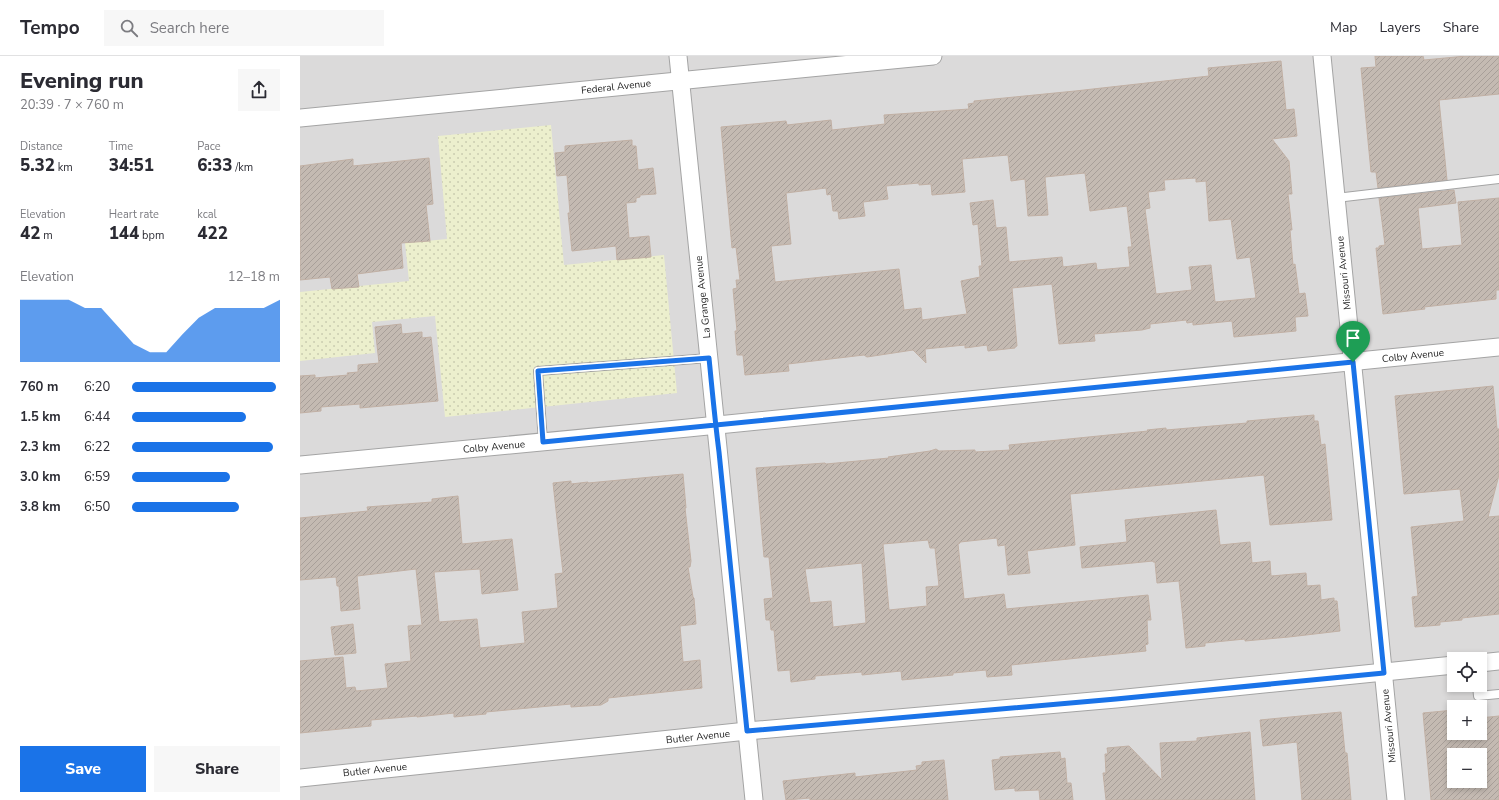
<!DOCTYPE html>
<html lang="en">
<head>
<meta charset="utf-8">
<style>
  body { margin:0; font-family:"Nunito Sans",sans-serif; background:#f7f7f7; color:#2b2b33; height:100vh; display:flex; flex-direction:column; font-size:15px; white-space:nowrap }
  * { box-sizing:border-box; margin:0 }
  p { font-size:13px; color:#7c7c81 }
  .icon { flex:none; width:22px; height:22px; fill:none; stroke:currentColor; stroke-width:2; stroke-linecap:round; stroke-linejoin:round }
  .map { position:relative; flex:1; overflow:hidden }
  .drawer { display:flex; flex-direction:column; background:#fff; width:300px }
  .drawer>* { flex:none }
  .buttons { position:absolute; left:1147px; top:596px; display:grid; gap:8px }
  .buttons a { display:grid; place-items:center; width:40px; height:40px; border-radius:0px; background:#fff; box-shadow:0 2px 6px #0003; font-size:20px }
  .pin { position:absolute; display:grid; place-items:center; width:34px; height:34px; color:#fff; margin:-41px -17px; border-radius:50% 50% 50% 0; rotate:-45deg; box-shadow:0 0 4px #0007 }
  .pin .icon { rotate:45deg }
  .round { display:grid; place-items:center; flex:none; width:42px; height:42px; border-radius:0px; background:#f7f7f7 }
  .summary { display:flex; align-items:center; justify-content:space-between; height:68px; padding:0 20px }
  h1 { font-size:22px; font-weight:800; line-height:30px }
  .figures { display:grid; grid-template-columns:repeat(3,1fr); gap:6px; height:68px; padding:4px 20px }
  .figures div { display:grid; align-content:center }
  .figures b { font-size:17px; font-weight:800 }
  .figures small { font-size:11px; font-weight:400 }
  .figures p { font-size:11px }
  .chart { height:112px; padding:8px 20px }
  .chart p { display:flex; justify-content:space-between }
  .chart svg { width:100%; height:72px; margin-top:4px; fill:#1a73e8; opacity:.7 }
  .cta { display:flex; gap:8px; margin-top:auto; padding:8px 20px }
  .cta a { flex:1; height:46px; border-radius:0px; background:#1a73e8; color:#fff; font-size:16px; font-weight:800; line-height:46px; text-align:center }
  .cta a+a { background:#f7f7f7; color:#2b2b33 }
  ul { padding:0 20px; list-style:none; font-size:13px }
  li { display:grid; grid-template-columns:64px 48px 1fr; align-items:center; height:30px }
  li i { height:10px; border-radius:5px; background:#1a73e8 }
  header { display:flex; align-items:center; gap:24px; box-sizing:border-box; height:56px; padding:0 20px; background:#fff; border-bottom:1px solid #e1e1e2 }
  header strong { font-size:19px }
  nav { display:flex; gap:22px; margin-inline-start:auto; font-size:14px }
  .search { width:280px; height:36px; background:#f7f7f7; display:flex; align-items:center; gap:10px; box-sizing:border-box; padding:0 14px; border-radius:0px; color:#7c7c81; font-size:15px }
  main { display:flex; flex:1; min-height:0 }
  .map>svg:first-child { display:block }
</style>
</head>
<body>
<header>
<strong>Tempo</strong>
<div class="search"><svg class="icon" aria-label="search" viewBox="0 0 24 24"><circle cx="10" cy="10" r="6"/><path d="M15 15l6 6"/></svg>Search here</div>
<nav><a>Map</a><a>Layers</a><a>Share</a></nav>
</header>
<main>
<section class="drawer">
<div class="summary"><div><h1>Evening run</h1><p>20:39 · 7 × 760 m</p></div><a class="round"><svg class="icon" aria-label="share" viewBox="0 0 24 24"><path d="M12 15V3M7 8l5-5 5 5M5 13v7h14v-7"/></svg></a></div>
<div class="figures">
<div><p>Distance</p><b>5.32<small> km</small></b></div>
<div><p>Time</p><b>34:51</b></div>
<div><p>Pace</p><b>6:33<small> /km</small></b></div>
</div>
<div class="figures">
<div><p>Elevation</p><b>42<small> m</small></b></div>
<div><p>Heart rate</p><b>144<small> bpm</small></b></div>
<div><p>kcal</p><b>422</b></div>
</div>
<div class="chart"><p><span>Elevation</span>12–18 m</p>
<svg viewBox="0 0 160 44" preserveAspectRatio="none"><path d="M0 44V6L10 6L20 6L30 6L40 11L50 11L60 22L70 33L80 38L90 38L100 27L110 17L120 11L130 11L140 11L150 11L160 6V44z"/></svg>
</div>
<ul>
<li><b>760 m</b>6:20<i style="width:97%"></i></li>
<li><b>1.5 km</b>6:44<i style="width:77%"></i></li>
<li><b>2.3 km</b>6:22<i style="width:95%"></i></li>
<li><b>3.0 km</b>6:59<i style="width:66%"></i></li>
<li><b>3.8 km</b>6:50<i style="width:72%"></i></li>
</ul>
<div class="cta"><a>Save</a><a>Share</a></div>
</section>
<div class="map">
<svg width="1199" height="744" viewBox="0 0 1199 744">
  <defs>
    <pattern id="farmland-dots" width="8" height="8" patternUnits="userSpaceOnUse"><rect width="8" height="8" fill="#ecefcd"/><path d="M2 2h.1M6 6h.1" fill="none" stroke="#caccb0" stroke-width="1.8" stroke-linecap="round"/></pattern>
    <pattern id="building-hatch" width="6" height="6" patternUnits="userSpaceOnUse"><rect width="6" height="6" fill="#c4bab2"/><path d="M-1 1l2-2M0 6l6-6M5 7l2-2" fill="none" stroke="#a89f99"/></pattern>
  </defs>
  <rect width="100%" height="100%" fill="#efeae2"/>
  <path fill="#dbdada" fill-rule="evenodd" d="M0,0H1199V744H0ZM1154,603H1180V629H1154ZM1154,651H1180V677H1154ZM1154,699H1180V725H1154Z"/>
  <path fill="url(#farmland-dots)" d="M251,69L264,209L364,199L377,337L145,361L135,260L72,266L75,297L0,305V236L109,225L105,187L147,183L138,80Z"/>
  <g fill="url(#building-hatch)" stroke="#c1b0a4" fill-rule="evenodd">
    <path d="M1075,0H1123L1124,4L1166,0H1199V38L1139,44L1147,124L1078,132L1076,116H1071L1061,12L1076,11Z"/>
    <path d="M981,5L986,54L994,53L997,80L972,83L989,105L992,138H988L992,174H990L993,209L995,208L999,238L1005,237L1008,260L995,261L996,275L934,281L932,265L893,269V266L887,267L886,264L850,268V272L842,274L794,278L795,285L759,288L752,228L712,232L717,290L715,291V292L688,295L687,289L665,292V289L625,293L626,307L613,294L567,301L564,299L488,308L489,315L445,319L443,299H437L435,275H437L433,233L437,232L436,224H440L436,191L432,192L421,71L486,65L487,69L531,64L532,74L585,68L584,59L669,53L668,48L674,47V45L775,35L909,20L908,12ZM708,99L711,125L725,123L728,160L748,159L745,121L785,117L790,155L827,150L832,191H828L830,211L797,214L796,207L763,211L762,201L709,206L706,171L696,172L693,144L670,147L673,169L678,168L682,210H679L680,221L661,225L667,258L622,264L621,252L604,254L599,213L475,226L471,190L491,188L486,137L526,132L527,139L531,138L533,155H538L539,163L565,160L563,146L588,143L586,130L619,127V129L631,128L632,139L665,136L662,103ZM896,122V126L906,125L909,165L931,163L937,203L950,201L956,242L915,246L911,209L889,211L892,234L856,238L845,153L850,152L848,136L865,134L864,124Z"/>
    <path d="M332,84V90H336L338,114L353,112L356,138L340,139V141L336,142V146L326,147L329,182L349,180L351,201L317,204L316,190L272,195L268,157H270L267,119L257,120L255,97L265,96V90Z"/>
    <path d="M129,102L133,148L126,149L130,185L101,187L103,212L57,218L59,231L32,233L30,221L0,224V110L53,103V110Z"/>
    <path d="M1154,134L1156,147L1118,152L1122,193L1162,189L1158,146L1199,142V234H1196V243L1124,251L1125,253L1083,258L1076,192H1079V190L1085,189L1079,142Z"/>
    <path d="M101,268L102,278L122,276V282L131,281L138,345L60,352V348L21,351V355L0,357V320L15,319V322L48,319L47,317L58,316V309L79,307L75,271Z"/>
    <path d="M1193,330L1197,373H1199V419L1188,461L1199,460V558L1162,562V564L1140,566V569L1115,571L1112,541L1118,540L1111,471L1164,465L1160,433L1104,438L1095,340Z"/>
    <path d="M1014,359V365H1018L1021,389L1025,388L1032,464L970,469L964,419L770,438L775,489L727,495L730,517L708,519L705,489L698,490L697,482L660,486V487L658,488L664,543L704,538L706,553L848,539L851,564H847L848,588L845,589L846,595L711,609L712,619L687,621L686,614L653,617V619L602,624L601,615L562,619V616L515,620V623L491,626L490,614L478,615L474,574H471L470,564H466L464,543L473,542L469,501H464L456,412L525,407L526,408L589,402L588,401L630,395L636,393L639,395L675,394V396L710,394L709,389L848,375L847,374L866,372V374L947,367V365ZM628,484L630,492H635L639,530L626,531L627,550L589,554L583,488ZM562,507L566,567L533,571L531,545L510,547L505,513Z"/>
    <path d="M383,418L386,452H385L391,505L390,511H388L393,541L394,542L396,568L380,570L383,606L400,604L402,632L308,642V645L301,649L271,651V648L186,656V658L154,661V657L117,661V660L71,664V670L0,677V605L43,601L46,632L55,631L56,635L88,632L85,608L111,605L108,570L122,569L116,513L57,520L60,553L41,555L39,530H37L36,521L0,524V462L68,455L67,451L132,446V443L158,440L162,488L212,483L218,534L182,538L180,513L134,516L139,566L177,563L180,592L225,587L222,556L258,552L255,518L263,517L253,427L271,425V428L288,426V427Z"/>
    <path d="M916,454L920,489L950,486L952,507L970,505L971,520L1006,517L1007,530L1020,529L1021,544L1034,542V545H1037L1040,575L989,581L945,585V583L905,587V590L886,592L879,525L857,527L855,506H853V505L782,512L780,491L827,486L825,464Z"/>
    <path d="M53,568L56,597L35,599L31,571Z"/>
    <path d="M1154,654V677H1180V662L1199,660V744H1131L1123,657ZM1154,699H1180V725H1154Z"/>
    <path d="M1041,656L1045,697H1047L1051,744H1002L997,686L963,690L960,664Z"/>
    <path d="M950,676L955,744H806L803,717H806L805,698H808L807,692L829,690L862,724L860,687L897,685V682Z"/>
    <path d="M760,696L761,703L765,702L767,727H771L773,744H740L739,734L715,735V732L695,734L692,704L700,703V701Z"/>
    <path d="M644,704L648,744H510V742L486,744L483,725L555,717V721L617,714L616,710L622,709V706Z"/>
  </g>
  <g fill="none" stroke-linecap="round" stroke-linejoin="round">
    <g stroke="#a4a4a4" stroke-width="10">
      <g id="service">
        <path d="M1036,142L1199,123"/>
        <path d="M243,386L238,315L409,302"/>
        <path d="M1177,629L1178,640L1199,638"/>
      </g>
    </g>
    <g stroke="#a4a4a4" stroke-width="19">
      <g id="minor">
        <path d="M378,0L454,744"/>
        <path d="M1022,0L1096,744"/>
        <path d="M0,62L633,0"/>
        <path d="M0,409L388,372L1199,291"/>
        <path d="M1180,607L1199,605"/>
        <path d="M0,722L447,675L816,643L1154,609"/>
      </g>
    </g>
    <use href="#service" stroke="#fff" stroke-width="8"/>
    <use href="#minor" stroke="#fff" stroke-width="17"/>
  </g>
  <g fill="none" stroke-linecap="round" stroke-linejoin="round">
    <g stroke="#fff" stroke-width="8">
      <path id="route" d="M1053,306L243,386L238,315L409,302C412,333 415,365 419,396L447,675L816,643L1084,617L1053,306"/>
    </g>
    <use href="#route" stroke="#1a73e8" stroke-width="5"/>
  </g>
  <g text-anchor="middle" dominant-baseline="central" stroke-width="3" stroke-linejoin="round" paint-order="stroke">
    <g font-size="10" fill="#1d1d1d" stroke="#fff">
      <text transform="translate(316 31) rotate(-6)">Federal Avenue</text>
      <text transform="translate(1044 217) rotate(-96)">Missouri Avenue</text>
      <text transform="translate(403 241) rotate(-96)">La Grange Avenue</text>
      <text transform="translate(1113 300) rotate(-6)">Colby Avenue</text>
      <text transform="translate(194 391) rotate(-5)">Colby Avenue</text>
      <text transform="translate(1089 670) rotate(-96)">Missouri Avenue</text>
      <text transform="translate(398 681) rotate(-6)">Butler Avenue</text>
      <text transform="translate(75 714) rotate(-6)">Butler Avenue</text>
    </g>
  </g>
</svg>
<div class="buttons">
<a><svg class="icon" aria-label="locate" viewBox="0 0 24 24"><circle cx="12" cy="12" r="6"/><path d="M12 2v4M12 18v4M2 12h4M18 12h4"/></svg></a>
<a>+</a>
<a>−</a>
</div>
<div class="pin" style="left:1053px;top:306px;background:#1e9e55"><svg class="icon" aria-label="arrive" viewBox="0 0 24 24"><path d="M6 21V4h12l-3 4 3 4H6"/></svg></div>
</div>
</main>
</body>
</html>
